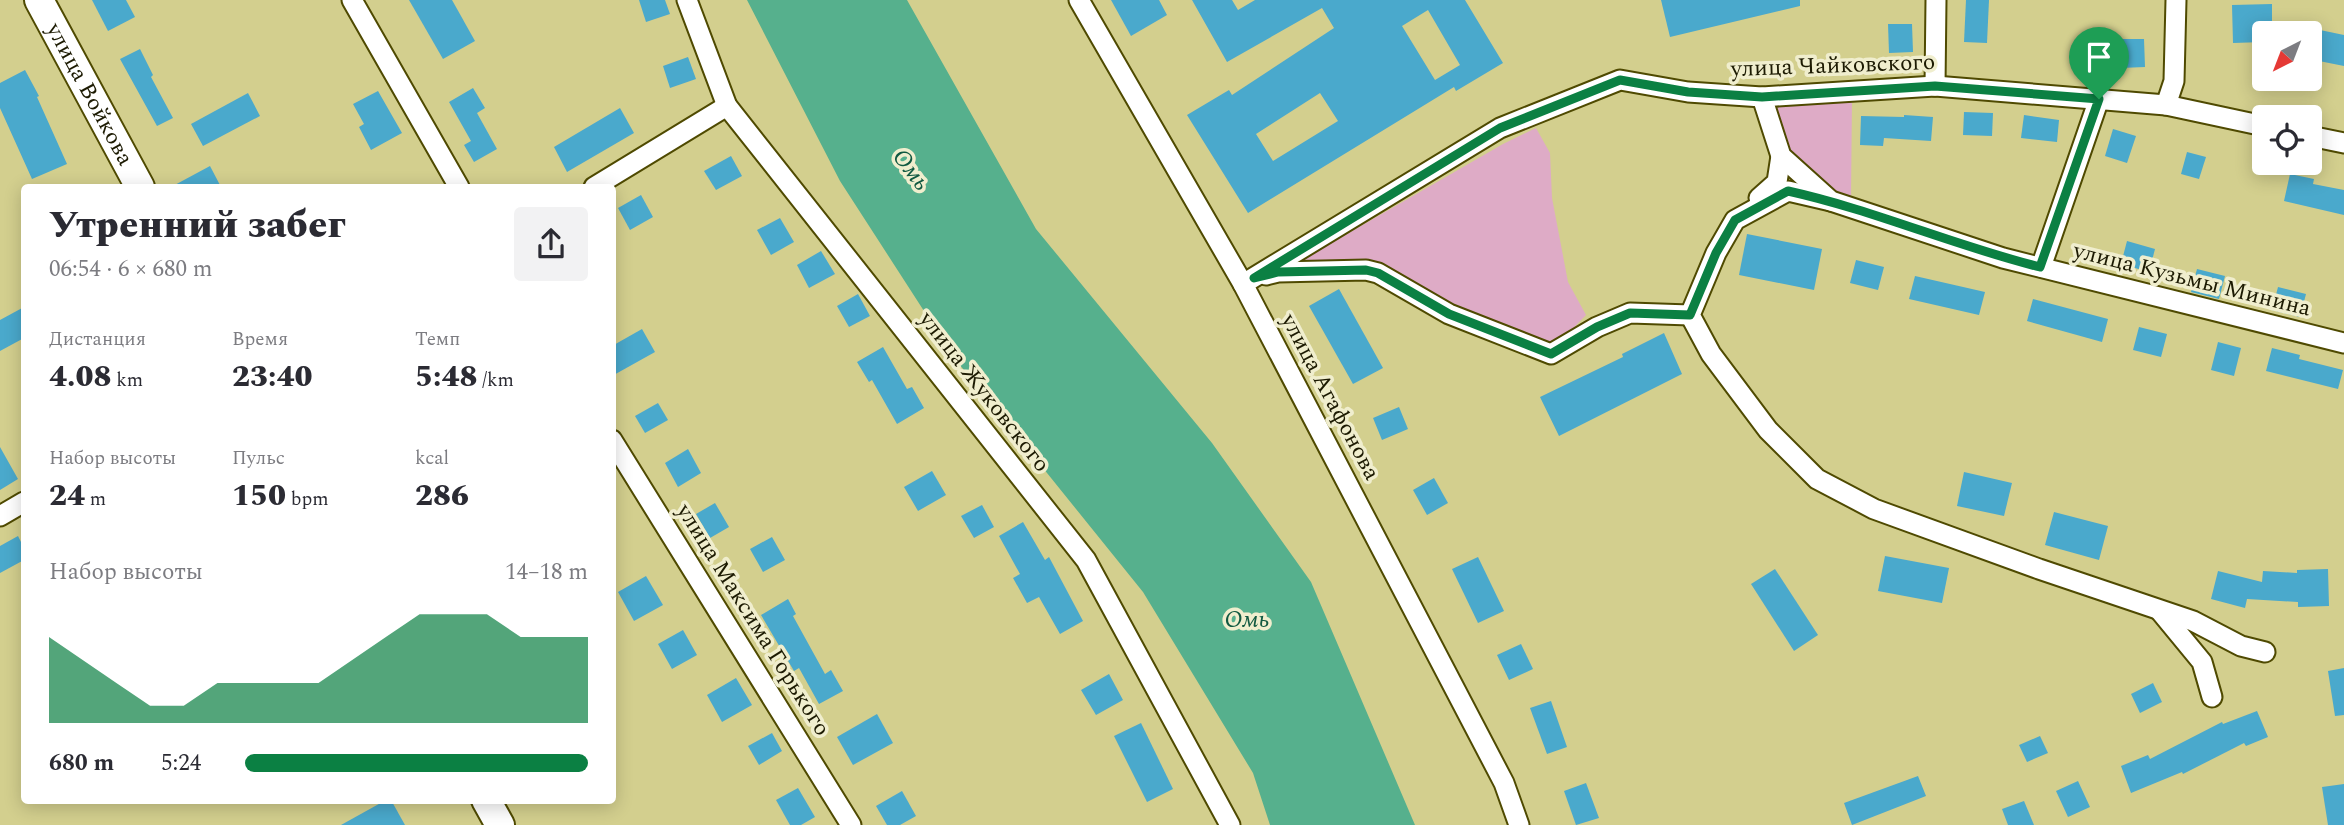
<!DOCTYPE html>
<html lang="ru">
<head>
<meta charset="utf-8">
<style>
  body { margin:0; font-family:Spectral,serif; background:#f2f2f3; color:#2b2b33; height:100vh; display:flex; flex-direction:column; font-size:26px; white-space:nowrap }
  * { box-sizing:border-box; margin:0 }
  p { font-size:23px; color:#7c7c81 }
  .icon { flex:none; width:38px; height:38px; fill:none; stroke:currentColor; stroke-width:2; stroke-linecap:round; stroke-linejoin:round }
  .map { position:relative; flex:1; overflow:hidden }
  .panel { position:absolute; left:21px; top:184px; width:595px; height:620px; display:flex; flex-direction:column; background:#fff; border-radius:7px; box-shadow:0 4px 18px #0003 }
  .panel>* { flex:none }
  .needle { width:46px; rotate:222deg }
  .controls { position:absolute; left:2252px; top:21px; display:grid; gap:14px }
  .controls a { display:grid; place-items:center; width:70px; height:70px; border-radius:7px; background:#fff; box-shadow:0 4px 18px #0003; font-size:35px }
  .pin { position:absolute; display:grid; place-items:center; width:60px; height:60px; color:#fff; margin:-72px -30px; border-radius:50% 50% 50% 0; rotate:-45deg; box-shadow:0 0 7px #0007 }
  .pin .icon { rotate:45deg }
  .round { display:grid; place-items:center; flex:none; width:74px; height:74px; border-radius:7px; background:#f2f2f3 }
  .overview { display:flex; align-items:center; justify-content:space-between; height:119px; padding:0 28px }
  h1 { font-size:38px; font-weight:800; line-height:52px }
  .stats { display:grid; grid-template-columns:repeat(3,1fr); gap:10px; height:119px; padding:7px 28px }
  .stats div { display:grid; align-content:center }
  .stats b { font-size:30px; font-weight:800 }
  .stats small { font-size:19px; font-weight:400 }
  .stats p { font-size:19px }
  .chart { height:196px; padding:14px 28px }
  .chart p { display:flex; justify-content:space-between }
  .chart svg { width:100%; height:126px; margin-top:7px; fill:#0b8043; opacity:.7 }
  ul { padding:0 28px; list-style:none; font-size:23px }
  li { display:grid; grid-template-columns:112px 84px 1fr; align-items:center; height:52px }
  li i { height:18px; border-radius:9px; background:#0b8043 }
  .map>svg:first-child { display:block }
</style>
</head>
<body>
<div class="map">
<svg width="2344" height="825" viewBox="0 0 2344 825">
  <rect width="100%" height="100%" fill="#d3cf8e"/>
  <g fill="#deabc6">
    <path d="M1852,96L1851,200L1832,195L1784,154L1765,99Z"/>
    <path d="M1536,128L1550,153L1552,198L1568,282L1586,315L1553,349L1444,305L1376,267L1288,268L1503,144Z"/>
  </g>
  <path fill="#56b08d" d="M747,0H907L1036,229L1212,443L1311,582L1415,825H1270L1253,773L1143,592L955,359L840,181Z"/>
  <g fill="#4aa9cc" fill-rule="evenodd">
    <path d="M92,0H126L135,17L108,31Z"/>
    <path d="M409,0H452L475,41L443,59Z"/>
    <path d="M639,0H665L670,14L646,22Z"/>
    <path d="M1111,0H1159L1167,15L1131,36Z"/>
    <path d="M1192,0H1232L1238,10L1255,0H1465L1503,63L1456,91L1454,87L1248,213L1187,115L1229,90L1232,95L1334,28L1322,8L1227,62ZM1428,10L1460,65L1435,80L1402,26ZM1320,93L1338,121L1273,161L1256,134Z"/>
    <path d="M1661,0H1800V6L1670,37Z"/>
    <path d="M1966,0H1989L1987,43L1964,42Z"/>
    <path d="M2272,4V33H2264V42L2233,43L2232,5Z"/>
    <path d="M1888,24H1912L1913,52L1889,53Z"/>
    <path d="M2320,30L2344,35V66L2314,60Z"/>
    <path d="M2121,39H2144L2145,67L2121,68Z"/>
    <path d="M140,49L153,75L151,77L173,118L157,126L120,59Z"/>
    <path d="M688,57L696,79L670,88L663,66Z"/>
    <path d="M25,70L39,96L37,97L67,164L32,179L0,108V83Z"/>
    <path d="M473,88L485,108L477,113L497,149L474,162L464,145L471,141L449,102Z"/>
    <path d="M378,91L402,133L371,150L359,127L364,124L353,104Z"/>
    <path d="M248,93L260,116L203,146L191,124Z"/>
    <path d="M620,108L634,133L567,172L554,147Z"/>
    <path d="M1964,112L1993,113L1992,136L1963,135Z"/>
    <path d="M1904,115L1933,117L1931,141L1884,138L1883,146L1860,145L1861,116L1904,117Z"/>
    <path d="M2024,115L2059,120L2057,142L2021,138Z"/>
    <path d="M2113,129L2136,136L2127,163L2105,156Z"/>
    <path d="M2187,152L2206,157L2199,179L2181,174Z"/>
    <path d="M731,156L742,176L716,190L704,171Z"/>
    <path d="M210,166L221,187H171Z"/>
    <path d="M2290,174L2314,179L2313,184L2344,190V215L2284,201Z"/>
    <path d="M641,195L653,217L630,230L618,208Z"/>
    <path d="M780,218L794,242L771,255L757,230Z"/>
    <path d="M1747,234L1822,249L1814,290L1739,275Z"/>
    <path d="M2127,241L2155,249L2149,272L2121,264Z"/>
    <path d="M821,251L835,274L809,288L797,265Z"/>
    <path d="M1856,260L1884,267L1878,290L1850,283Z"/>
    <path d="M2197,269L2225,276L2219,299L2191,292Z"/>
    <path d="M1915,276L1985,292L1979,315L1909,299Z"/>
    <path d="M2278,287L2306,294L2300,317L2272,310Z"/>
    <path d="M1339,289L1383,368L1353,384L1309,306Z"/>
    <path d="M858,294L870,316L849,327L837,306Z"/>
    <path d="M2033,299L2108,319L2102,342L2027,321Z"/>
    <path d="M24,307V338L0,351V320Z"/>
    <path d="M2139,327L2167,334L2161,357L2133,350Z"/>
    <path d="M642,329L655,352L612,376V346Z"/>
    <path d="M1664,333L1682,374L1559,436L1540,397L1623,357L1622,354Z"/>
    <path d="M2218,342L2241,348L2234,376L2211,370Z"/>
    <path d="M883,347L907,389L912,387L924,408L897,424L872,380L869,382L857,362Z"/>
    <path d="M2272,348L2300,355L2299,359L2343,370L2338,389L2266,371Z"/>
    <path d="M658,403L668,420L645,433L635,416Z"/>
    <path d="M1399,407L1408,429L1382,440L1373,418Z"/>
    <path d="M0,447L18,479L0,490Z"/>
    <path d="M688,449L701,473L678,487L665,463Z"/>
    <path d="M932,471L946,495L918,511L904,487Z"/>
    <path d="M1964,472L2012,483L2004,516L1957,506Z"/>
    <path d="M1434,478L1448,503L1427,515L1413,490Z"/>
    <path d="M715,503L729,527L710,538L696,514Z"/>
    <path d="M982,505L994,527L974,538L961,516Z"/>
    <path d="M2054,512L2108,526L2099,560L2045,545Z"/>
    <path d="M1023,522L1045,560L1049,557L1083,621L1060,634L1039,597L1027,603L1013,578L1020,574L999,536Z"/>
    <path d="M18,536L24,548V560L0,573V546Z"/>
    <path d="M772,537L785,560L763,572L750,549Z"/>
    <path d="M1885,556L1949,568L1942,603L1878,591Z"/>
    <path d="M1478,557L1504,611L1478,623L1452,569Z"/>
    <path d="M1775,569L1818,635L1794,651L1751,584Z"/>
    <path d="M2328,569L2329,606L2298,607V602L2247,599L2245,608L2211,599L2218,571L2262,582L2263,571L2297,573V570Z"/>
    <path d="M646,576L663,605L634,621L618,592Z"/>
    <path d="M788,599L796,614L793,616L825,674L831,670L843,691L819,704L799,668L794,671L761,615Z"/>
    <path d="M683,630L697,655L672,669L658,644Z"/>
    <path d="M1521,644L1533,669L1509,680L1497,655Z"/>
    <path d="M2344,668V715L2335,716L2328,671Z"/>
    <path d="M1109,674L1123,700L1096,715L1081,690Z"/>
    <path d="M736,678L752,705L722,722L707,695Z"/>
    <path d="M2153,683L2162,702L2140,713L2131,694Z"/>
    <path d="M1551,701L1567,747L1547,754L1530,708Z"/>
    <path d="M2257,711L2268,737L2246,746L2244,743L2183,774L2182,772L2131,793L2121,766L2148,755L2150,759L2222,722L2223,724Z"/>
    <path d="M877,714L893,743L853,765L837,737Z"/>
    <path d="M1141,723L1173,789L1147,802L1114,736Z"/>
    <path d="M772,733L782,751L759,765L748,746Z"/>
    <path d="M2040,736L2048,753L2027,762L2019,745Z"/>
    <path d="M1918,776L1926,796L1852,825L1844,803Z"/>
    <path d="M2078,781L2090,807L2068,817L2056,791Z"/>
    <path d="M1586,783L1599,818L1576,825L1564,791Z"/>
    <path d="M2344,784V825H2328L2322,787Z"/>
    <path d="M798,788L815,817L801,825H790L776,800Z"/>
    <path d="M902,791L916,816L900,825H887L876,806Z"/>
    <path d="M386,800H391L405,825H341Z"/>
    <path d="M2024,801L2034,825H2008L2002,809Z"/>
  </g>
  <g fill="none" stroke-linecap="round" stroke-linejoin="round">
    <g stroke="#4f4a01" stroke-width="23">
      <g id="street">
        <path d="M352,0L459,187"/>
        <path d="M687,0L727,106L1086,560L1230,825"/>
        <path d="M1079,0L1243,284L1504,783L1519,825"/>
        <path d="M1935,86L1936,0"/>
        <path d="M1762,97L1781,156L1831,201L2003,258L2344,343"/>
        <path d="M2166,105L2174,81L2176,0"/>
        <path d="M2310,136L2344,143"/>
        <path d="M594,187L727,106"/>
        <path d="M1759,198L1777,182L1781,156"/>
        <path d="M1831,201L1788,191L1735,220L1716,253L1690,315L1711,354L1768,430L1817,479L1874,509L2039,569L2193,621L2241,646L2265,652"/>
        <path d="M2041,267L2099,99"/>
        <path d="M1266,275L1278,272L1366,270L1378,273L1449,314L1551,354L1597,327L1630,313L1690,315"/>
        <path d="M1243,284L1500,128L1620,80L1688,92L1762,97L1935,86L2166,105L2264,126"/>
        <path d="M612,440L851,825"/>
        <path d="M0,516L24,502"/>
        <path d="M2160,611L2202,662L2212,697"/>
      </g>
    </g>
    <g stroke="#4f4a01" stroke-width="32">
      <g id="secondary">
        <path id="s1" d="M39,0L140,187"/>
        <path d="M486,800L500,825"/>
      </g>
    </g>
    <use href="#street" stroke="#fff" stroke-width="19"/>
    <use href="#secondary" stroke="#fff" stroke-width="28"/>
  </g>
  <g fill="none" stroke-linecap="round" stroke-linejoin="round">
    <g stroke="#fff" stroke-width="14">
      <path id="route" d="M1620,80L1688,92L1762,97L1935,86L2099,99L2040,267C1955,246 1874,210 1788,191L1735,220L1716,253L1690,315L1630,313L1597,327L1551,354L1449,314L1378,273L1366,270L1278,272L1254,278L1500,128Z"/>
    </g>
    <use href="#route" stroke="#0b8043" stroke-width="9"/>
  </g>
  <g text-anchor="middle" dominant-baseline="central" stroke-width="7" stroke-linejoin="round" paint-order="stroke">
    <g font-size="23" fill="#1c1a02" stroke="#f0eece">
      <text transform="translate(1833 66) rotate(-2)">улица Чайковского</text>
      <text stroke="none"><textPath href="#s1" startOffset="107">улица Войкова</textPath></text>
      <text transform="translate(2192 280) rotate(14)">улица Кузьмы Минина</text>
      <text transform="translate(984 392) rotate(52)">улица Жуковского</text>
      <text transform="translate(1330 397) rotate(62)">улица Агафонова</text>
      <text transform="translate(753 620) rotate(58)">улица Максима Горького</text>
    </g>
    <g font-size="24" font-style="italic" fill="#115941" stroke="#f0eece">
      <text transform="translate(911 170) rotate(53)">Омь</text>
      <text x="1247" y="620">Омь</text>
    </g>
  </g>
</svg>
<div class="controls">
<a><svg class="needle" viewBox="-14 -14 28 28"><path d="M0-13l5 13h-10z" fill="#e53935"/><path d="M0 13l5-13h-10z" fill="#7c7c81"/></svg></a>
<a><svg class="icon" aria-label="locate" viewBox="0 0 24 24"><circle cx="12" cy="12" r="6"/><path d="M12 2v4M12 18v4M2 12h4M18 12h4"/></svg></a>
</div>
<div class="pin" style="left:2099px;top:99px;background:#1e9e55"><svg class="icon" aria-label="arrive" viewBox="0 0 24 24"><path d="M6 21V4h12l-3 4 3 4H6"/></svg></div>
<section class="panel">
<div class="overview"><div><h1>Утренний забег</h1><p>06:54 · 6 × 680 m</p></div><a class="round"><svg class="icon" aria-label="share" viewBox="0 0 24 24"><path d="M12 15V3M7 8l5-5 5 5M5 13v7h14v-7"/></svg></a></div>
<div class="stats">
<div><p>Дистанция</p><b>4.08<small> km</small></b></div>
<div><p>Время</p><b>23:40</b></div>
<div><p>Темп</p><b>5:48<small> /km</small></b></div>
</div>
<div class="stats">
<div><p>Набор высоты</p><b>24<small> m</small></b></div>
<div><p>Пульс</p><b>150<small> bpm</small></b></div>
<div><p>kcal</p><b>286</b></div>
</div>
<div class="chart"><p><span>Набор высоты</span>14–18 m</p>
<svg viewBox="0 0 160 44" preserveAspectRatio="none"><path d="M0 44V14L10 22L20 30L30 38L40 38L50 30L60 30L70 30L80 30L90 22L100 14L110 6L120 6L130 6L140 14L150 14L160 14V44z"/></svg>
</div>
<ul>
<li><b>680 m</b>5:24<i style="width:100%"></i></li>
</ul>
</section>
</div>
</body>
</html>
